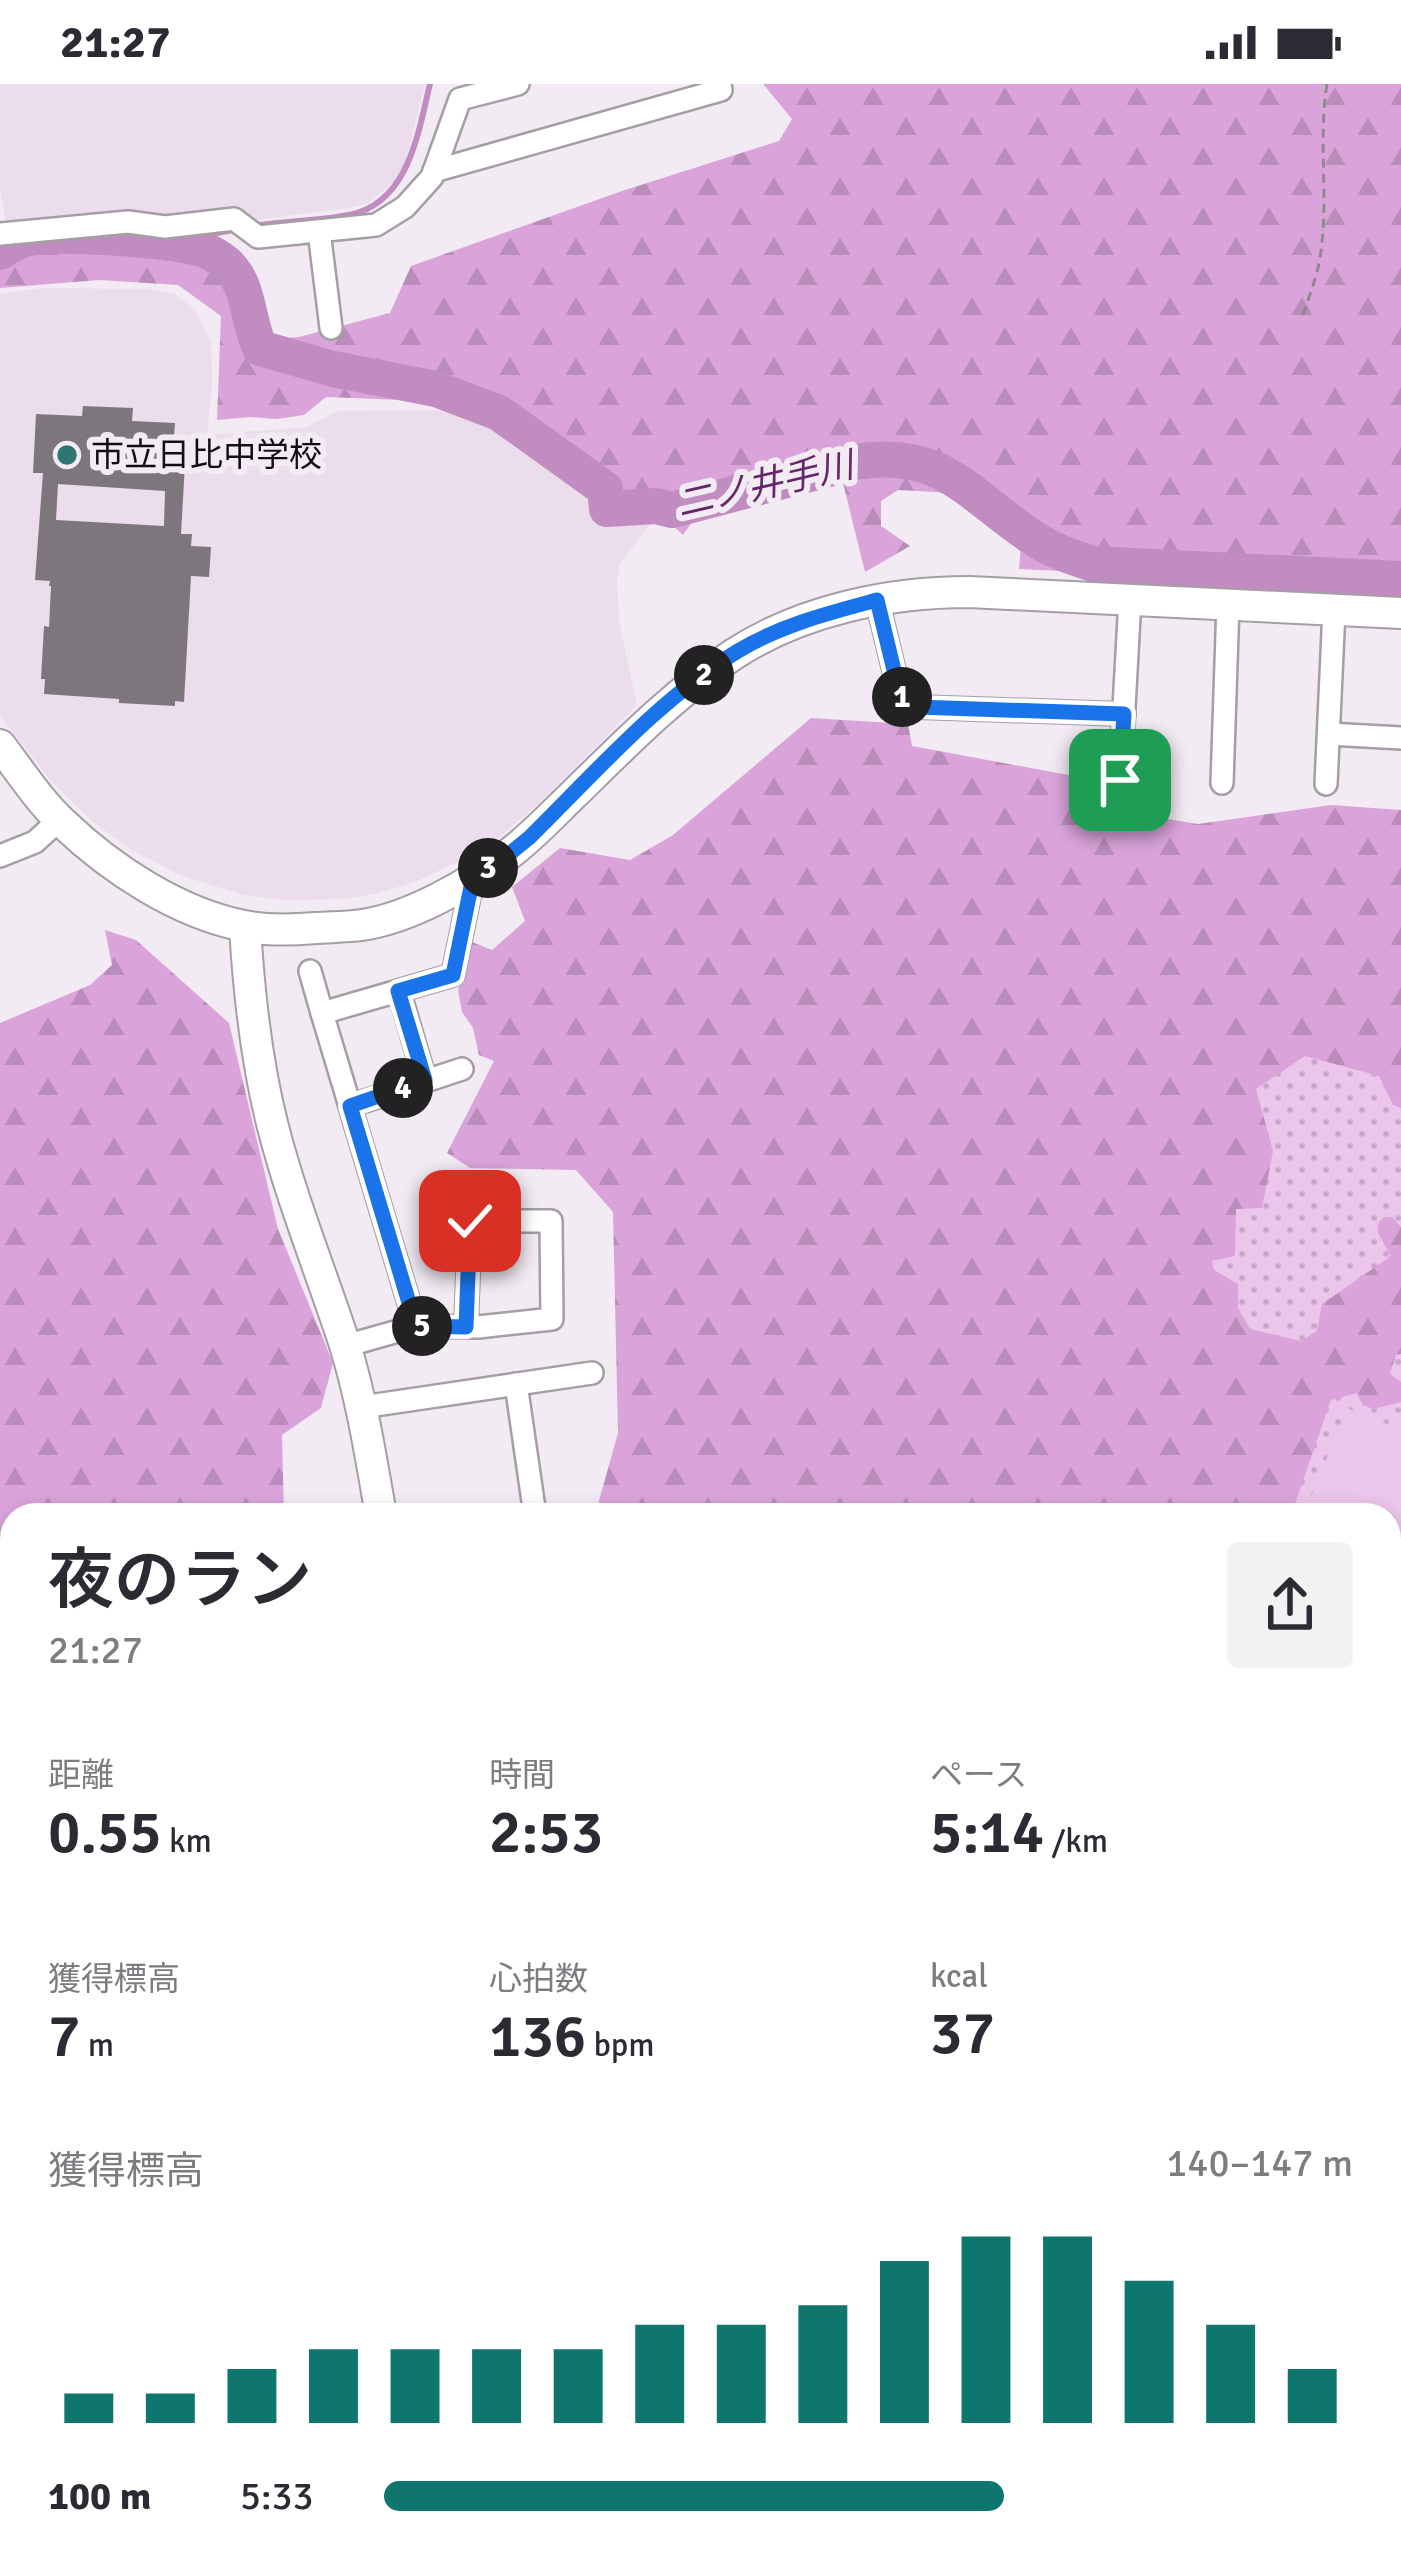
<!DOCTYPE html>
<html lang="ja">
<head>
<meta charset="utf-8">
<style>
  body { margin:0; font-family:Signika,"Noto Sans JP",sans-serif; background:#f2f2f3; color:#2b2b33; height:100vh; display:flex; flex-direction:column; font-size:45px; white-space:nowrap }
  * { box-sizing:border-box; margin:0 }
  p { font-size:39px; color:#7c7c81 }
  .icon { flex:none; width:66px; height:66px; fill:none; stroke:currentColor; stroke-width:2; stroke-linecap:round; stroke-linejoin:round }
  .map { position:relative; flex:1; overflow:hidden }
  .panel { position:absolute; left:0px; top:1419px; width:1401px; height:1065px; display:flex; flex-direction:column; background:#fff; border-radius:36px 36px 0 0; box-shadow:0 6px 18px #0003 }
  .panel>* { flex:none }
  .pin { position:absolute; display:grid; place-items:center; width:102px; height:102px; color:#fff; margin:-51px; border-radius:24px; box-shadow:0 6px 18px #0006 }
  .km { position:absolute; width:60px; height:60px; margin:-30px; border-radius:50%; background:#222; color:#fff; font-size:33px; line-height:60px; text-align:center }
  .round { display:grid; place-items:center; flex:none; width:126px; height:126px; border-radius:12px; background:#f2f2f3 }
  .head { display:flex; align-items:center; justify-content:space-between; height:204px; padding:0 48px }
  h1 { font-size:66px; font-weight:600; line-height:90px }
  .figures { display:grid; grid-template-columns:repeat(3,1fr); gap:18px; height:204px; padding:12px 48px }
  .figures div { display:grid; align-content:center }
  .figures b { font-size:60px; font-weight:600 }
  .figures small { font-size:33px; font-weight:400 }
  .figures p { font-size:33px }
  .chart { height:336px; padding:24px 48px }
  .chart p { display:flex; justify-content:space-between }
  .chart svg { width:100%; height:216px; margin-top:12px; stroke:#0f766e; stroke-width:6 }
  ul { padding:0 48px; list-style:none; font-size:39px }
  li { display:grid; grid-template-columns:192px 144px 1fr; align-items:center; height:90px }
  li i { height:30px; border-radius:15px; background:#0f766e }
  .status { display:flex; justify-content:space-between; align-items:center; height:84px; padding:0 60px; background:#fff; direction:ltr }
  .status svg { height:33px; fill:currentColor }
  .map>svg:first-child { display:block }
</style>
</head>
<body>
<div class="status"><b>21:27</b><svg viewBox="0 0 49 12"><path d="M0 12V9h3v3zM5 12V6h3v6zM10 12V3h3v9zM15 12V0h3v12zM26 1h20v11H26zM47 4h2v5h-2z"/></svg></div>
<div class="map">
<svg width="1401" height="2483" viewBox="0 0 1401 2483">
  <defs>
    <pattern id="grass-dots" width="8" height="8" patternUnits="userSpaceOnUse" patternTransform="scale(3)"><rect width="8" height="8" fill="#ebc5ea"/><path d="M2 2h.1M6 6h.1" fill="none" stroke="#c8a8c8" stroke-width="1.8" stroke-linecap="round"/></pattern>
    <pattern id="forest-firs" width="22" height="20" patternUnits="userSpaceOnUse" patternTransform="scale(3)"><rect width="22" height="20" fill="#daa4da"/><path d="M5 1l3.5 6h-7zM16 11l3.5 6h-7z" fill="#ba8cba"/></pattern>
  </defs>
  <rect width="100%" height="100%" fill="#f3ebf3"/>
  <g fill="#ebddeb">
    <path d="M0,0H425L406,75L396,96L368,119L349,124L253,136L164,137L82,129L11,142L6,137L0,106Z"/>
    <path d="M41,204L148,205L174,209L196,227L211,258L212,299L207,351L306,343L339,327L471,326L599,419L597,429H652V438L620,480L617,497L619,537L637,621L539,719L501,752L462,776L417,797L379,809L345,815L282,816L244,811L182,792L131,766L91,736L52,698L0,632V210Z"/>
  </g>
  <g fill="url(#grass-dots)">
    <path d="M1401,915V2211L1389,2210V1431H1108L1191,1032Z"/>
    <path d="M1401,2299V2483H972L1047,2472H1389V2304Z"/>
  </g>
  <g fill="url(#forest-firs)">
    <path d="M763,0H1401V503L1019,485L1023,439L953,409L898,406L881,417V442L910,462L865,488L843,399L693,437L683,451L661,431L621,411L503,320L326,313L304,331L276,335L250,333L217,336L221,232L178,201L99,196L0,204V170L31,162L180,168L220,185L238,217L247,257L299,253L390,229L411,182L622,107L779,57L792,35Z"/>
    <path d="M811,634L908,640L912,662L1079,693L1143,731L1198,740L1331,721L1401,726V1024L1393,1021L1379,992L1305,972L1256,1005L1273,1067L1262,1124L1236,1125L1235,1172L1212,1177L1214,1186L1238,1200V1224L1250,1245L1301,1257L1317,1247L1322,1220L1391,1172L1378,1149V1139L1384,1133H1392L1401,1143V1270L1396,1271L1390,1290L1401,1298V1318L1373,1325L1363,1321L1357,1309L1331,1316L1291,1431H595L618,1349L613,1128L576,1086L470,1084L447,1069L494,977L479,971L473,944L462,928L458,906L472,858L492,866L525,837L512,803L560,764L630,776L673,751Z"/>
    <path d="M105,846L136,856L229,939L278,1145L333,1279L321,1324L282,1351L284,1431H12V2297L0,2317V939L90,901L112,881Z"/>
    <path d="M1401,2095V2327L1389,2362V2097Z"/>
    <path d="M827,2472H1331L1325,2483H830Z"/>
  </g>
  <g fill="#ebc5ea">
    <path d="M1347,1324L1401,1346V1467L1389,1462V1431H1312L1305,1428Z"/>
    <path d="M1389,1684L1401,1686V2058L1389,2063Z"/>
  </g>
  <g fill="none" stroke-linecap="round" stroke-linejoin="round">
    <g stroke="#c18dc0" stroke-width="6">
      <path d="M253,142C285,137 317,137 349,131C409,119 418,49 430,0"/>
      <path d="M180,161L205,151L234,146"/>
      <path d="M0,2114L12,2112"/>
      <path d="M661,2483L662,2482"/>
    </g>
    <path stroke="#c18dc0" stroke-width="36" d="M0,168C7,163 16,158 25,155C58,147 167,156 202,165C210,168 219,173 226,179C250,200 247,237 260,264L333,285L436,305L499,329L605,405L607,425L656,422L672,426L855,378C943,364 967,410 1032,453C1051,466 1071,473 1093,480L1401,495"/>
  </g>
  <path fill="#7e767d" fill-rule="evenodd" d="M83,322L133,324L132,337L175,339L172,379L185,380L181,450H192L191,462L211,463L209,493L191,492L184,618L175,617V622L119,619V615L44,610L45,595H41L44,542L49,543L51,502H49L50,497L35,496L43,389H33L36,330L82,332ZM58,400L165,407L164,442L56,436Z"/>
  <g fill="none" stroke-linecap="round" stroke-linejoin="round">
    <g stroke="#a59ea5" stroke-width="26">
      <g id="street">
        <path d="M434,87L721,6L720,0"/>
        <path d="M319,147L331,244"/>
        <path d="M0,150L128,138L165,143L234,135L258,153L376,141L405,123L432,93L460,15L518,0"/>
        <path d="M877,516L900,611L917,623L1124,630"/>
        <path d="M1329,650L1401,654"/>
        <path d="M1120,696L1130,515"/>
        <path d="M1222,699L1228,520"/>
        <path d="M1326,700L1334,526"/>
        <path d="M0,772L35,758L59,736"/>
        <path d="M310,887L322,929L453,891L473,793"/>
        <path d="M399,907L425,996"/>
        <path d="M322,929L416,1242L345,1262"/>
        <path d="M350,1022L462,985"/>
        <path d="M416,1242L478,1243L552,1235L551,1137H470L466,1243"/>
        <path d="M516,1300L535,1431"/>
        <path d="M362,1323L592,1289"/>
        <path d="M62,2483L63,2472"/>
        <path d="M455,2483L458,2472"/>
      </g>
    </g>
    <g stroke="#a59ea5" stroke-width="34">
      <g id="secondary">
        <path d="M0,661C20,687 39,717 63,739C111,785 178,829 244,842C267,847 292,846 316,844C331,843 347,843 362,841C410,834 470,800 509,770C533,752 554,729 576,708C626,659 675,609 734,570C802,526 889,508 969,508L1401,529"/>
        <path d="M245,843C249,911 256,977 273,1043C292,1117 321,1188 345,1261C362,1316 371,1374 381,1431"/>
        <path d="M270,2472V2483"/>
        <path d="M814,2472L816,2483"/>
      </g>
    </g>
    <path stroke="#8f898f" stroke-width="3" stroke-dasharray="9 6" stroke-linecap="butt" d="M1303,231C1308,216 1314,200 1318,184C1331,124 1317,61 1327,0"/>
    <use href="#street" stroke="#fff" stroke-width="21"/>
    <use href="#secondary" stroke="#fff" stroke-width="30"/>
  </g>
  <g fill="none" stroke-linecap="round" stroke-linejoin="round">
    <g stroke="#fff" stroke-width="24">
      <path id="route" d="M470,1137L466,1243L416,1242L350,1022L425,996L398,907L453,891L473,793L508,771L530,753C595,689 659,615 738,567C781,541 829,529 877,516L900,611L917,623L1124,630L1120,696"/>
    </g>
    <use href="#route" stroke="#1a73e8" stroke-width="15"/>
  </g>
  <circle fill="#2d7672" stroke="#f3ebf3" stroke-width="4.5" cx="67" cy="371" r="12"/>
  <g text-anchor="middle" dominant-baseline="central" stroke-width="12" stroke-linejoin="round" paint-order="stroke">
    <g font-size="33" fill="#110e11" stroke="#f3ebf3" text-anchor="start">
      <text x="91" y="371">市立日比中学校</text>
    </g>
    <g font-size="36" font-style="italic" fill="#662768" stroke="#f3ebf3">
      <text transform="translate(765 401) rotate(-13)">二ノ井手川</text>
    </g>
  </g>
</svg>
<div class="pin" style="left:1120px;top:696px;background:#1e9e55"><svg class="icon" aria-label="arrive" viewBox="0 0 24 24"><path d="M6 21V4h12l-3 4 3 4H6"/></svg></div>
<div class="pin" style="left:470px;top:1137px;background:#d93025"><svg class="icon" aria-label="check" viewBox="0 0 24 24"><path d="M5 12l5 5 9-10"/></svg></div>
<b class="km" style="left:902px;top:613px">1</b>
<b class="km" style="left:704px;top:591px">2</b>
<b class="km" style="left:488px;top:784px">3</b>
<b class="km" style="left:403px;top:1004px">4</b>
<b class="km" style="left:422px;top:1242px">5</b>
<section class="panel">
<div class="head"><div><h1>夜のラン</h1><p>21:27</p></div><a class="round"><svg class="icon" aria-label="share" viewBox="0 0 24 24"><path d="M12 15V3M7 8l5-5 5 5M5 13v7h14v-7"/></svg></a></div>
<div class="figures">
<div><p>距離</p><b>0.55<small> km</small></b></div>
<div><p>時間</p><b>2:53</b></div>
<div><p>ペース</p><b>5:14<small> /km</small></b></div>
</div>
<div class="figures">
<div><p>獲得標高</p><b>7<small> m</small></b></div>
<div><p>心拍数</p><b>136<small> bpm</small></b></div>
<div><p>kcal</p><b>37</b></div>
</div>
<div class="chart"><p><span>獲得標高</span>140–147 m</p>
<svg viewBox="0 0 160 44" preserveAspectRatio="none"><path d="M5 44V38M15 44V38M25 44V33M35 44V29M45 44V29M55 44V29M65 44V29M75 44V24M85 44V24M95 44V20M105 44V11M115 44V6M125 44V6M135 44V15M145 44V24M155 44V33"/></svg>
</div>
<ul>
<li><b>100 m</b>5:33<i style="width:64%"></i></li>
</ul>
</section>
</div>
</body>
</html>
